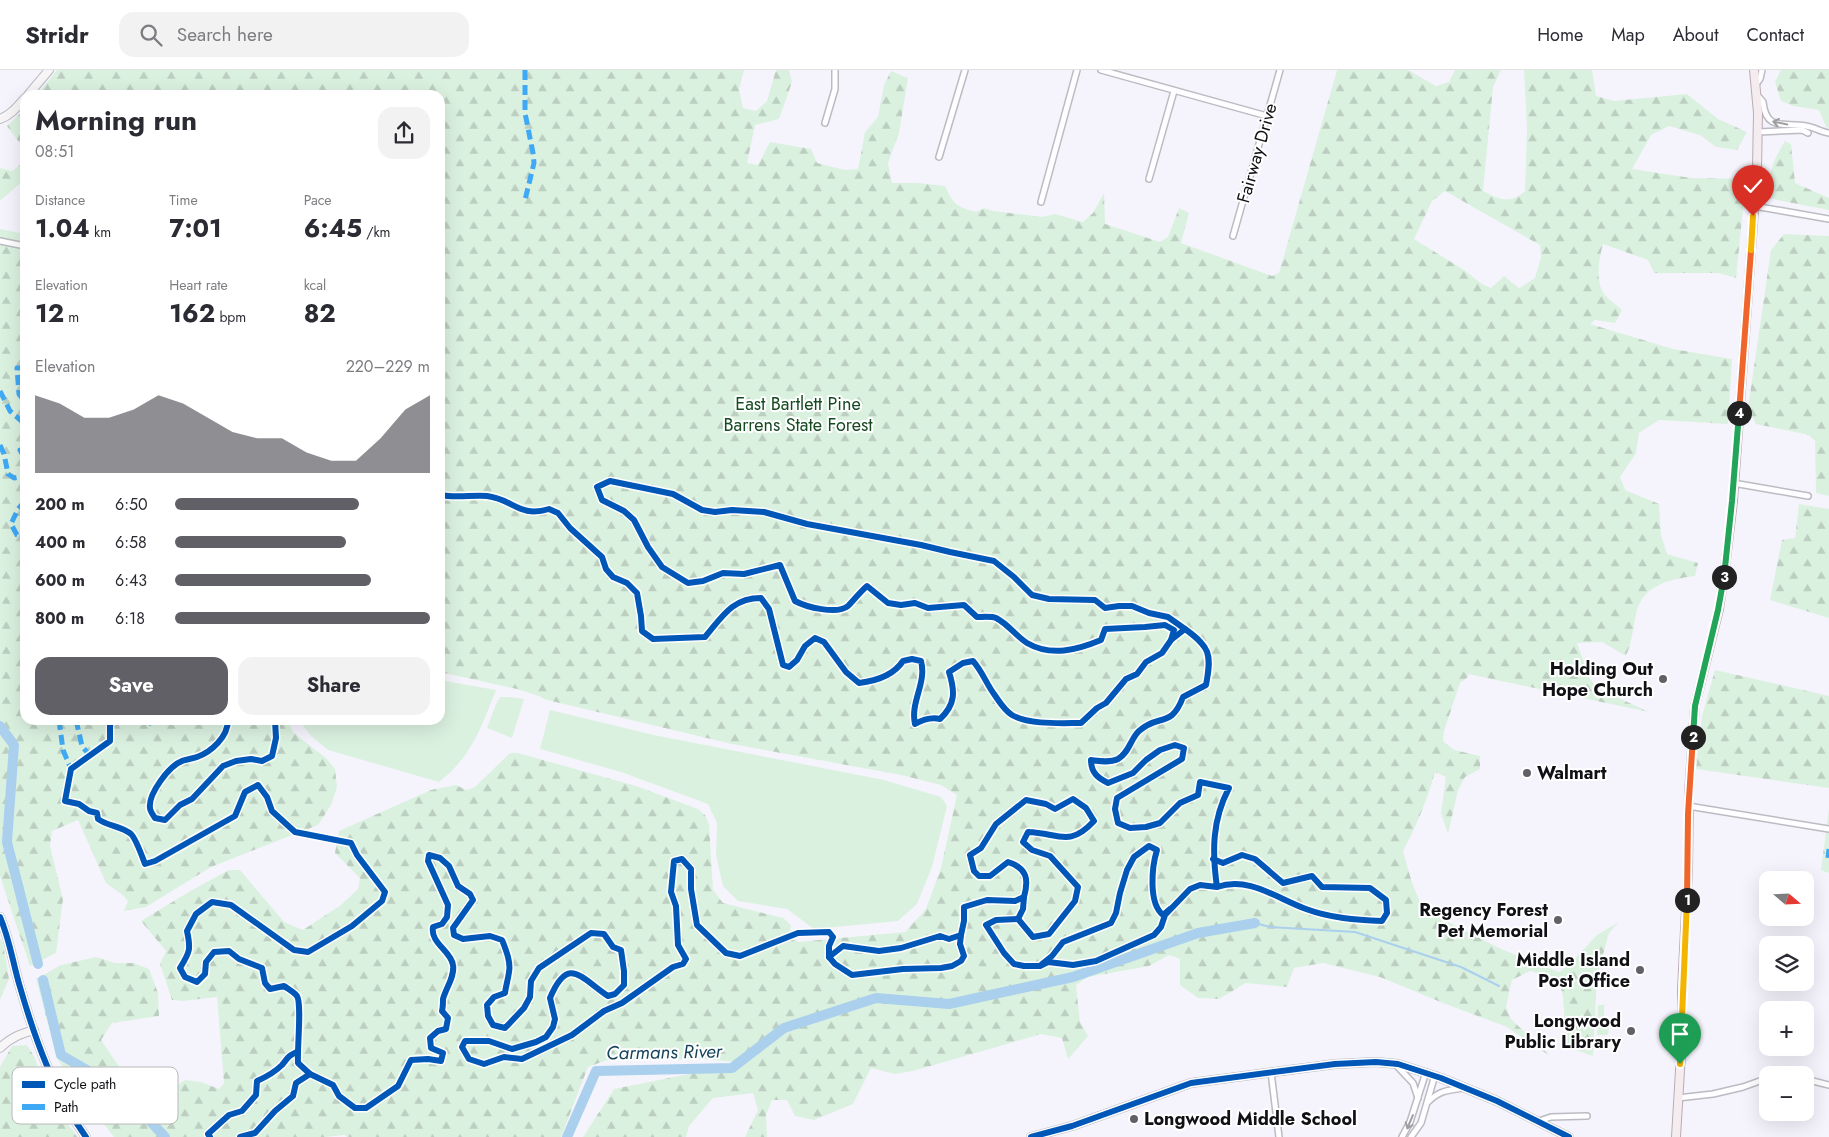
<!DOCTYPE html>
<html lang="en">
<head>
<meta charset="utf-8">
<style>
  body { margin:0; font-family:Jost,sans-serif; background:#f2f2f3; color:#2b2b33; height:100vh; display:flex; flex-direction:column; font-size:19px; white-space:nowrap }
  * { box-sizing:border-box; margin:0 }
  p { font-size:16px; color:#7c7c81 }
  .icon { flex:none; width:28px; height:28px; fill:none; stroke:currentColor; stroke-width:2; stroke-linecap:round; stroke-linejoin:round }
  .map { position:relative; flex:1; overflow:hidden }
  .sheet { position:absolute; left:20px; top:20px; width:425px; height:635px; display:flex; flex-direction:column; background:#fff; border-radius:15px; box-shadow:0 5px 20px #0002 }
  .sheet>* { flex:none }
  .needle { width:32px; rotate:109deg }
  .buttons { position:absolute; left:1759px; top:801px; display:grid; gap:10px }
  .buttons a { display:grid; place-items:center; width:55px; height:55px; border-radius:10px; background:#fff; box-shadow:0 5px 20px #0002; font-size:25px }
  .pin { position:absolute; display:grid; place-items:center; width:42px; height:42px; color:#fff; margin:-51px -21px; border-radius:50% 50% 50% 0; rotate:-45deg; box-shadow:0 0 5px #0007 }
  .pin .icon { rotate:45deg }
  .km { position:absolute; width:25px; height:25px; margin:-12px; border-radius:50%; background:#222; color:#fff; font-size:14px; line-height:25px; text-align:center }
  .round { display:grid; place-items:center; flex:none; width:52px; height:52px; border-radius:15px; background:#f2f2f3 }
  .head { display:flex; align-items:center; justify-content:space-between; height:85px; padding:0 15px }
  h1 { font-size:28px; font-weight:700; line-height:38px }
  .figures { display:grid; grid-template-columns:repeat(3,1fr); gap:8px; height:85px; padding:5px 15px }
  .figures div { display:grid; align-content:center }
  .figures b { font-size:25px; font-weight:700 }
  .figures small { font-size:14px; font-weight:400 }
  .figures p { font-size:14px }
  .chart { height:140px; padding:10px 15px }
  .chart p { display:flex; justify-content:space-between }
  .chart svg { width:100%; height:90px; margin-top:5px; fill:#616066; opacity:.7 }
  .action { display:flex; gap:10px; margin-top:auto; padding:10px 15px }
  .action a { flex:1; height:58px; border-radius:15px; background:#616066; color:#fff; font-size:20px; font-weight:700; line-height:58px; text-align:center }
  .action a+a { background:#f2f2f3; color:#2b2b33 }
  ul { padding:0 15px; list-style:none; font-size:16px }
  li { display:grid; grid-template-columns:80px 60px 1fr; align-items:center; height:38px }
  li i { height:12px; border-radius:6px; background:#616066 }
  header { display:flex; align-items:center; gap:30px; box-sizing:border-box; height:70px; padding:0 25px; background:#fff; border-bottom:1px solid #e1e1e2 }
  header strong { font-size:24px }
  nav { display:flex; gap:28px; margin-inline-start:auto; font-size:18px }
  .search { width:350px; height:45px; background:#f2f2f3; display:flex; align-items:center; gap:12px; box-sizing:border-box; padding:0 18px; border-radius:15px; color:#7c7c81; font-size:19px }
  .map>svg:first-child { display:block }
</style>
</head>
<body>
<header>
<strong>Stridr</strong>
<div class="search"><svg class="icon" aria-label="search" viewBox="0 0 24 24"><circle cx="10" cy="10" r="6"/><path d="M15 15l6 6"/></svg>Search here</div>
<nav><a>Home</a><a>Map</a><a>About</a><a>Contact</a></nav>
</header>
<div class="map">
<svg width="1829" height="1067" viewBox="0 0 1829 1067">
  <defs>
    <pattern id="forest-firs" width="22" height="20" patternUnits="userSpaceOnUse" patternTransform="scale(1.25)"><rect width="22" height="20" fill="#dbf1e0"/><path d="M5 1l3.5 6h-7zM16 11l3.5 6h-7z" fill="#bbcebf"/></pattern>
  </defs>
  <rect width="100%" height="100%" fill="#f5f4fc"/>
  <g fill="#dbf1e0">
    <path d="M0,159L25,164V212L0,207Z"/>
    <path d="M440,610L496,620C481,658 472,686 439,712L328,680L311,666L299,650H440Z"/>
    <path d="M500,627H509L524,629L512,668L487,658L496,634Z"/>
    <path d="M550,640L654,665L884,710L941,727L947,736L932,797L917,834L898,851L814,859L787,839L738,831L723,816L716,785L717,753L708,734L621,702L540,679Z"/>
    <path d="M1598,935H1605L1604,938V949H1616V957H1609L1608,965H1597Z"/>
  </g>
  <g fill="url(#forest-firs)" fill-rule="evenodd">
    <path d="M57,0H744L739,19L743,38L756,41L767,31L776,0H789L792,12L779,49L755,55L747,93L758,95L770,72L811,79L817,93L845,100L858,99L865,62L878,47L884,15L891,1L908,8L899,63L888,93L892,113H918L945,116C954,135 956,136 976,142L984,138L993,141L1042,147L1055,144L1083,152L1093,143L1104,123L1105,154L1160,172L1168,167L1179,138L1189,143L1181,173L1272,206L1279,203L1337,0H1408L1436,16L1449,12L1455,0H1501L1493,17L1483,121C1499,129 1510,135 1525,121L1527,59L1524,0H1592L1596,26L1614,31L1687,24L1718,49L1747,62L1737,80L1716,77L1700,65L1669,56L1651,65L1632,99L1691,108L1746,109L1736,208L1719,203H1654L1648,190L1603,174C1599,189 1595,210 1604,224C1609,230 1617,235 1622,240L1615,253L1595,250L1590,254L1673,279L1732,289L1728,354L1659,350L1639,363L1636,383L1620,407L1625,420L1659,434L1661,465L1667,484L1698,493L1695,506C1670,509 1642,515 1636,544C1633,559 1632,572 1626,586L1602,572L1577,573L1590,609L1597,618L1649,642L1468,604V607L1460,613L1444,661L1443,671L1454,680L1480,686V699L1465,707L1458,720L1448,764L1441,743L1446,707L1435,702C1427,730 1417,755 1403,781L1412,813L1423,839L1501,879L1559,902L1569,895L1597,865L1619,852L1609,863L1597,906L1593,986L1567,977L1563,927L1559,909L1530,901L1512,910L1506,937L1511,949L1550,986L1507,957L1443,933L1380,907L1323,893L1294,898L1287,917L1246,913L1219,929L1198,928L1180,915V889L1169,885L1149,896L1088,907L1076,915L1080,952L1088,966L1068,989L1062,968L1041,964L913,1001L895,1004L871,998L853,1034L814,1050L795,1046L787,1030H772L766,1045L767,1067H745L758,1040L753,1023L713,1028L689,1056L686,1067H583L614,1019L744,993L704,989L607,990L588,997L561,1067H347L345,1065L325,1067H114L82,1026L57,988L36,909L61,895L96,887L115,893H134L149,899L158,923L159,946L112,953L101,970L127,1008L157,1020H170L185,1010L201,1012L219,1019L224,1013L217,927L183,931L172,930L160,894L166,881L141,851L192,820L229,800H240L284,852L303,860L341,835L358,819L360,808L335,783L339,761L431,720L456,715L466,720L475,717L510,683H518L636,716L698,739L705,745L709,754L713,820L723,833L783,848L791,855L790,863L798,872L905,862L926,839L941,798L957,725L941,715L901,705L732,674L547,630L539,626L517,619L440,602V25H49L40,21ZM1445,121L1540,175L1541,187L1535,208L1519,218L1504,206L1491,218L1482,214L1464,200L1414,169L1432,131Z"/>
    <path d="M1781,0H1829V58L1826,57L1819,40L1793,36L1781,31L1775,12Z"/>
    <path d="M25,39V84V80L7,56Z"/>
    <path d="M1785,71L1791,74L1795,113L1829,128V140L1777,130L1771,128C1764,109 1775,87 1785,71Z"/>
    <path d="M25,91V109L0,131V98L12,101Z"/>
    <path d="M1784,164L1829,166V426L1816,423L1815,371L1809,365L1756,354L1748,338L1771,180Z"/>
    <path d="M0,175L25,181V650H288L293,662L327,689L335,699L337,717L331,735L318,755L211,797L146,837L124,841L128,831L124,826L106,813L78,750L52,761L50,776L63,829L56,883L30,896L0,806Z"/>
    <path d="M1799,434L1829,439V548L1770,530L1782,470L1795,468Z"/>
    <path d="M1715,600L1829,626V718L1696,699L1702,646Z"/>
    <path d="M1829,738V803L1821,800Z"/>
    <path d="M0,868L3,873L9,909L0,930Z"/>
    <path d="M27,975L35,988L47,1027L78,1067H0V997L12,976Z"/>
  </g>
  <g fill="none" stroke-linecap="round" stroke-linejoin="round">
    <path stroke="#aad0ed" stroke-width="2" d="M1255,853L1270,857L1355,862L1461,897L1499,916"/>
    <g stroke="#aad0ed" stroke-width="10">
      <path d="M0,656L14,675L7,772L38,894"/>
      <path d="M43,910L61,985L120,1019L165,1067"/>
      <path d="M567,1067L596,1001L732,998L784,958L876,928L949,934L1073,907L1198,863L1255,853"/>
    </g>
    <g stroke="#bcbbc2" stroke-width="8">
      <g id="street">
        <path d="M1101,0L1267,46"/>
        <path d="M1756,14L1760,9L1762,0"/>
        <path d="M1757,25L1763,32C1766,62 1785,52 1806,56C1814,57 1821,62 1829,63"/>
        <path d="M825,53L835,19V0"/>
        <path d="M1758,62L1802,60L1808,63"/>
        <path d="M939,87L965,0"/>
        <path d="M1149,109L1174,21"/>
        <path d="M1041,132L1077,0"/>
        <path d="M1754,136L1829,149"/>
        <path d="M1233,166L1280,0"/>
        <path d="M0,171L25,176"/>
        <path d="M1733,413L1808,426"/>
        <path d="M1688,736L1829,759"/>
        <path d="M1397,996L1413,1013L1418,1028"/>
        <path d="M1271,1002L1279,1067"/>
        <path d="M1805,1009L1829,1015"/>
        <path d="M1678,1028L1713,1024L1743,1017L1768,1008"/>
        <path d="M1429,1031C1440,1020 1450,1020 1464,1018"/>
        <path d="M1539,1051L1551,1047L1587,1046"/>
        <path d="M1402,1067L1410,1052L1426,1002"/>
        <path d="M1411,1067L1421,1053L1435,1005"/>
      </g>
    </g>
    <g stroke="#bcbbc2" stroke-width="10">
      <g id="secondary">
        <path d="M28,25L49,0"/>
        <path d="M0,49C11,45 17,37 25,28"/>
        <path d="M0,847C10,870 13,894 20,917C35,969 54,1023 86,1067"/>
        <path d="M0,978C10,968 20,964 34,960"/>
        <path d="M1031,1067L1072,1056L1191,1013L1335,994L1376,992L1398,994L1441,1008L1497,1031L1569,1067"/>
      </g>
    </g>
    <g stroke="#bbacb3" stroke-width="10">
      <path id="primary" d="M1676,1067L1682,967V919L1688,801L1689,723L1695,636L1719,539L1725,498L1733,431L1757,98L1758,43L1754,0"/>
    </g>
    <use href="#street" stroke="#fefdff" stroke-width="5"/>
    <use href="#secondary" stroke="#f8f5f7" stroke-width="8"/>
    <use href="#primary" stroke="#f4ecee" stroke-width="8"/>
    <g stroke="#3fa9f5" stroke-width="5" stroke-dasharray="10 5" stroke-linecap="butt">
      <path d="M525,0V43L533,83L534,93L525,130"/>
      <path d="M25,298H17L19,324L25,332"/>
      <path d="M0,321L10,341L25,354"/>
      <path d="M0,375L4,384L8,404L14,408L25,406"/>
      <path d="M25,378L20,380L25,389"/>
      <path d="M25,431L18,439L11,454L17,465L25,468"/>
      <path d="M59,650L63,680L71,699"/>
      <path d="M76,650L82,676L90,686"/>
      <path d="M147,650L150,653L153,650"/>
      <path d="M1828,788L1829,779"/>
    </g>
    <g stroke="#fff" stroke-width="9">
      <g id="cycleway">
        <path d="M440,425C456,428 471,425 487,426C513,429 519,448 549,439L558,443L570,458L602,487L606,499L613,507L627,513L637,523L641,546L642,561L653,569L705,567C722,547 732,528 761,528L769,539L783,595L789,597L797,590L805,576L815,568L824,572L846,602L859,613C876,611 893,606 903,591L912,589L921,591C927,613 910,632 915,654C924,649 931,647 940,649C956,634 955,621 949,602L963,593L973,591C982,601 986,613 994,624C999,631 1004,640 1012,645C1029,655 1061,653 1081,653L1097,638L1106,633L1126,609L1137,604L1146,592L1162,583L1171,570L1185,559C1210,577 1212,584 1206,615L1183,627C1171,659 1159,643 1139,661C1131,668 1129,683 1118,689C1110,693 1100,691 1091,690C1091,703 1098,708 1108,713L1133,703L1146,690L1160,680L1175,675L1184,678L1182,689L1117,728L1115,739L1118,753L1130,758L1146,757L1160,753L1180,733L1198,725L1200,712L1229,718C1212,750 1212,782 1217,817L1200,815L1190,819L1165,845L1161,857L1154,865L1096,891L1073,895L1048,892L1040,896H1024L1014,894L1004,883L986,855L996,850L1018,849"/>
        <path d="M1171,570L1174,560L1165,555L1145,557L1105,559L1101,570C1077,580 1051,587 1027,573C1016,566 1008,554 996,548C991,546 983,547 977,547L964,535L928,538L915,533L901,535L888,533L867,516C860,522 854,530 848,536C837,545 806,537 795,531L780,495L744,504L723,503L703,511L688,513L662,497L648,477L634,450L624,441L602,430L597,417L610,411L673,424L702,440L715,442L732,440L764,442L807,454L921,475L950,482L994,491L1014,507L1032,525L1049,529L1095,530L1105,538L1119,536H1132L1149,543L1168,547L1185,559"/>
        <path d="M113,650L110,655V671L71,699L65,731L79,734L89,741L97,743L98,749C107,756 122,756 131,764C136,769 142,786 145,794L155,791L235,746L245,722L258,715L267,727L272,741L295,762L351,773L357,785L385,822L382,831L352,856L308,882L294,880L231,835L212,832L196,844L187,861C191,879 190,882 180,898L185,907L197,912L205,904L206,892L214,882L229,881L239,889L262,898L265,913L270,919L284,916C288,919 294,922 297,926C302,934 297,979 298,993L310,1004L333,1015L339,1026L355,1038H366L398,1016L411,990L428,989L441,991L443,983L431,978L430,968L438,961L446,959L448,948L442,941C443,937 443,933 443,929C446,918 455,906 453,895C451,881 430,873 433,857L442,854L447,847L448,835L428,791L429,785L440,788L449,796L458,816L470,824L473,830L453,858L454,865L463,869L490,866L502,870C506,880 511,892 509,902C508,910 506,915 505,923L494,927L487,935L488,946L493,955L505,958L524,938L530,927L531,911L539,898L591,863L604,864L613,877L621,880L624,901V915L615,924L608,926C580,907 568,885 550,928L555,949L553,957L546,967L536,972L512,979L489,971H465L462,977L469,989L484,994L504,987L522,989L572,965L604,941L622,933L673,897L683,894L686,889L678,875L676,836L671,822L674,791L682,789L691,799V819L697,855L726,883L740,886L798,863L829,862L833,867L829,876V887L843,876L879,881L901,878L940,866L949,869L961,865L964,851V837L987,830L1015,831L1024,827L1023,839L1018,849"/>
        <path d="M228,650C228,667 211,682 197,687C192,689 186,689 182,691C169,696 148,724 150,738C150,741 153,745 155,748L165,750L180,735L192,729L223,696L236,691L251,689L262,691L272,686L276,668L275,650"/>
        <path d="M1213,789L1223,793L1242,785L1255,789L1283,813L1312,806L1322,817L1370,818L1386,830L1387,843L1382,851C1356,850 1330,848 1306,839C1276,828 1249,806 1217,817"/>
        <path d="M0,847C10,870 13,894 20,917C35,969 54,1023 86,1067"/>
        <path d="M1018,849L1033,867L1049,864L1075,831L1078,817L1050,786L1032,780L1023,772L1028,762C1059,763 1069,778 1094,751L1086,738L1073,729L1055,739L1046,734L1026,730L996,754L981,778L970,785L974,801L979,806H990L1008,792C1027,798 1029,809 1024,827"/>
        <path d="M829,887L835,894L852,905L903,899L941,898L952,896L961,891L964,886L960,874L961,865"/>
        <path d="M1042,894L1052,886L1063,872L1111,853L1116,843L1120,823L1127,800L1134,787L1149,776L1157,780C1152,796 1148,833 1163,845L1170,839"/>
        <path d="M210,1067L208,1064L229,1045L242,1041L256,1025L257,1011C266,1007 275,1002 282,995C289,987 286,987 297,982"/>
        <path d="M240,1067L255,1063L275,1041L293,1026L296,1013L310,1004"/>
        <path d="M1031,1067L1072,1056L1191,1013L1335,994L1376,992L1398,994L1441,1008L1497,1031L1569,1067"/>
      </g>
    </g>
    <use href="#cycleway" stroke="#0057b8" stroke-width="6"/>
  </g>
  <defs><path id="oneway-shaft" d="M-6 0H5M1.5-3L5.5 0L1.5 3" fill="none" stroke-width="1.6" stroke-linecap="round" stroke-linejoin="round" transform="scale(1.25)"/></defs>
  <g stroke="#9f9fa1">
    <use href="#oneway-shaft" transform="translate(1780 53) rotate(-168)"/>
    <use href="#oneway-shaft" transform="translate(1410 1052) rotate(113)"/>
  </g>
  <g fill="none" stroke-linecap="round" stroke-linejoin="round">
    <g stroke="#fff" stroke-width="10">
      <path id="split-1" d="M1680,994L1687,830"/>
    </g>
    <g stroke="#fff" stroke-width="10">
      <path id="split-2" d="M1687,830L1688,744L1693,667"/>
    </g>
    <g stroke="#fff" stroke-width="10">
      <path id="split-3" d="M1693,667L1695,636L1718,540L1724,507"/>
    </g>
    <g stroke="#fff" stroke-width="10">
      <path id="split-4" d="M1724,507L1732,431L1739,343"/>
    </g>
    <g stroke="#fff" stroke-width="10">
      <path id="split-5" d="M1739,343L1751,180"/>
    </g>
    <g stroke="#fff" stroke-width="10">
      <path id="split-6" d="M1751,180L1753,146"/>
    </g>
    <use href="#split-1" stroke="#f5b400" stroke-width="6"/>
    <use href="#split-2" stroke="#f0652b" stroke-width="6"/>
    <use href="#split-3" stroke="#22a559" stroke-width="6"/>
    <use href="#split-4" stroke="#22a559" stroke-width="6"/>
    <use href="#split-5" stroke="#f0652b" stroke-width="6"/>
    <use href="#split-6" stroke="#f5b400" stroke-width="6"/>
  </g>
  <g fill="#616066" stroke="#fff" stroke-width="2">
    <circle cx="1663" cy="609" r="5"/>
    <circle cx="1527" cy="703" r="5"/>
    <circle cx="1558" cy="850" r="5"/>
    <circle cx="1640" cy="900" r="5"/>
    <circle cx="1631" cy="961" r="5"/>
    <circle cx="1134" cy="1049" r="5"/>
  </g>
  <g text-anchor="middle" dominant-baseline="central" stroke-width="4" stroke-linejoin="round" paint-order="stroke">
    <g font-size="18" fill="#111115" stroke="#fff">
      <text transform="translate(1257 83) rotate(-74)">Fairway Drive</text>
    </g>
    <g font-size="18" fill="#154920" stroke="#fff">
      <text x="798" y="334">East Bartlett Pine<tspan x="798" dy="21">Barrens State Forest</tspan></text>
    </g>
    <g font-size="18" font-weight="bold" fill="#111115" stroke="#fff" text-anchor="end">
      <text x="1653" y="599">Holding Out<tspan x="1653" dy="21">Hope Church</tspan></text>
      <text x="1537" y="703" text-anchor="start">Walmart</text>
      <text x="1548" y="840">Regency Forest<tspan x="1548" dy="21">Pet Memorial</tspan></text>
      <text x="1630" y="890">Middle Island<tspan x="1630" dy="21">Post Office</tspan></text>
      <text x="1621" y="951">Longwood<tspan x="1621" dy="21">Public Library</tspan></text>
      <text x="1144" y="1049" text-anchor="start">Longwood Middle School</text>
    </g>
    <g font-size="19" font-style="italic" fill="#17435c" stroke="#fff">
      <text transform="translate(664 982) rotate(-1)">Carmans River</text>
    </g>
  </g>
  <rect x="12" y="997" width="166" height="57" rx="8" fill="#fff" stroke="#b8b8b9" stroke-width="1"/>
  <rect x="22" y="1011" width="23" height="7" fill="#0057b8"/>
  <rect x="22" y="1034" width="23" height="6" fill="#3fa9f5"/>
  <g font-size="14" fill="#111115">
    <text x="54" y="1019">Cycle path</text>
    <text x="54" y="1042">Path</text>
  </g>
</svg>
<div class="buttons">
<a><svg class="needle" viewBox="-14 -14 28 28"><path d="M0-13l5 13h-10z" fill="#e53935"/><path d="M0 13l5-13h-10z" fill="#7c7c81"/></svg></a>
<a><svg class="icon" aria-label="layers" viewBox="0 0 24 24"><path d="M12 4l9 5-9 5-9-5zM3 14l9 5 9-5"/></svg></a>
<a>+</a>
<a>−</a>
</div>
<div class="pin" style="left:1680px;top:994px;background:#1e9e55"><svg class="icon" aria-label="arrive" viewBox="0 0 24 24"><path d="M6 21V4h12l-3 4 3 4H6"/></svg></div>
<div class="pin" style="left:1753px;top:146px;background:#d93025"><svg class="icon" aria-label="check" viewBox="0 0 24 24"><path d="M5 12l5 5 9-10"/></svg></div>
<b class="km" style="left:1687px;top:830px">1</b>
<b class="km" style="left:1693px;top:667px">2</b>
<b class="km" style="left:1724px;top:507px">3</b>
<b class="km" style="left:1739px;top:343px">4</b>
<section class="sheet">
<div class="head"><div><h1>Morning run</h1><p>08:51</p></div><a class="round"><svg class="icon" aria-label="share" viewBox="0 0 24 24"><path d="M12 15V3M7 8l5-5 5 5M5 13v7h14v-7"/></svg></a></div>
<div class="figures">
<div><p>Distance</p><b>1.04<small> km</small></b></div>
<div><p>Time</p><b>7:01</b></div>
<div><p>Pace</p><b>6:45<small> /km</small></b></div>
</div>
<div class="figures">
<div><p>Elevation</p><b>12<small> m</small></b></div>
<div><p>Heart rate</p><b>162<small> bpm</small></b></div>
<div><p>kcal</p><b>82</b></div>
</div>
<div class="chart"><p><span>Elevation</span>220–229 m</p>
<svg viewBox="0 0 160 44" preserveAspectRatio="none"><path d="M0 44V6L10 10L20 17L30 17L40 13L50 6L60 10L70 17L80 24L90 27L100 27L110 34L120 38L130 38L140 27L150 13L160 6V44z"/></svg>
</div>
<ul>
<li><b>200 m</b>6:50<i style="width:72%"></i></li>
<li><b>400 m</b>6:58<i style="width:67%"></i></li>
<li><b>600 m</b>6:43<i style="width:77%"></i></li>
<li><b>800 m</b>6:18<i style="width:100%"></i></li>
</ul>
<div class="action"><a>Save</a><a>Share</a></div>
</section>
</div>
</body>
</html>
